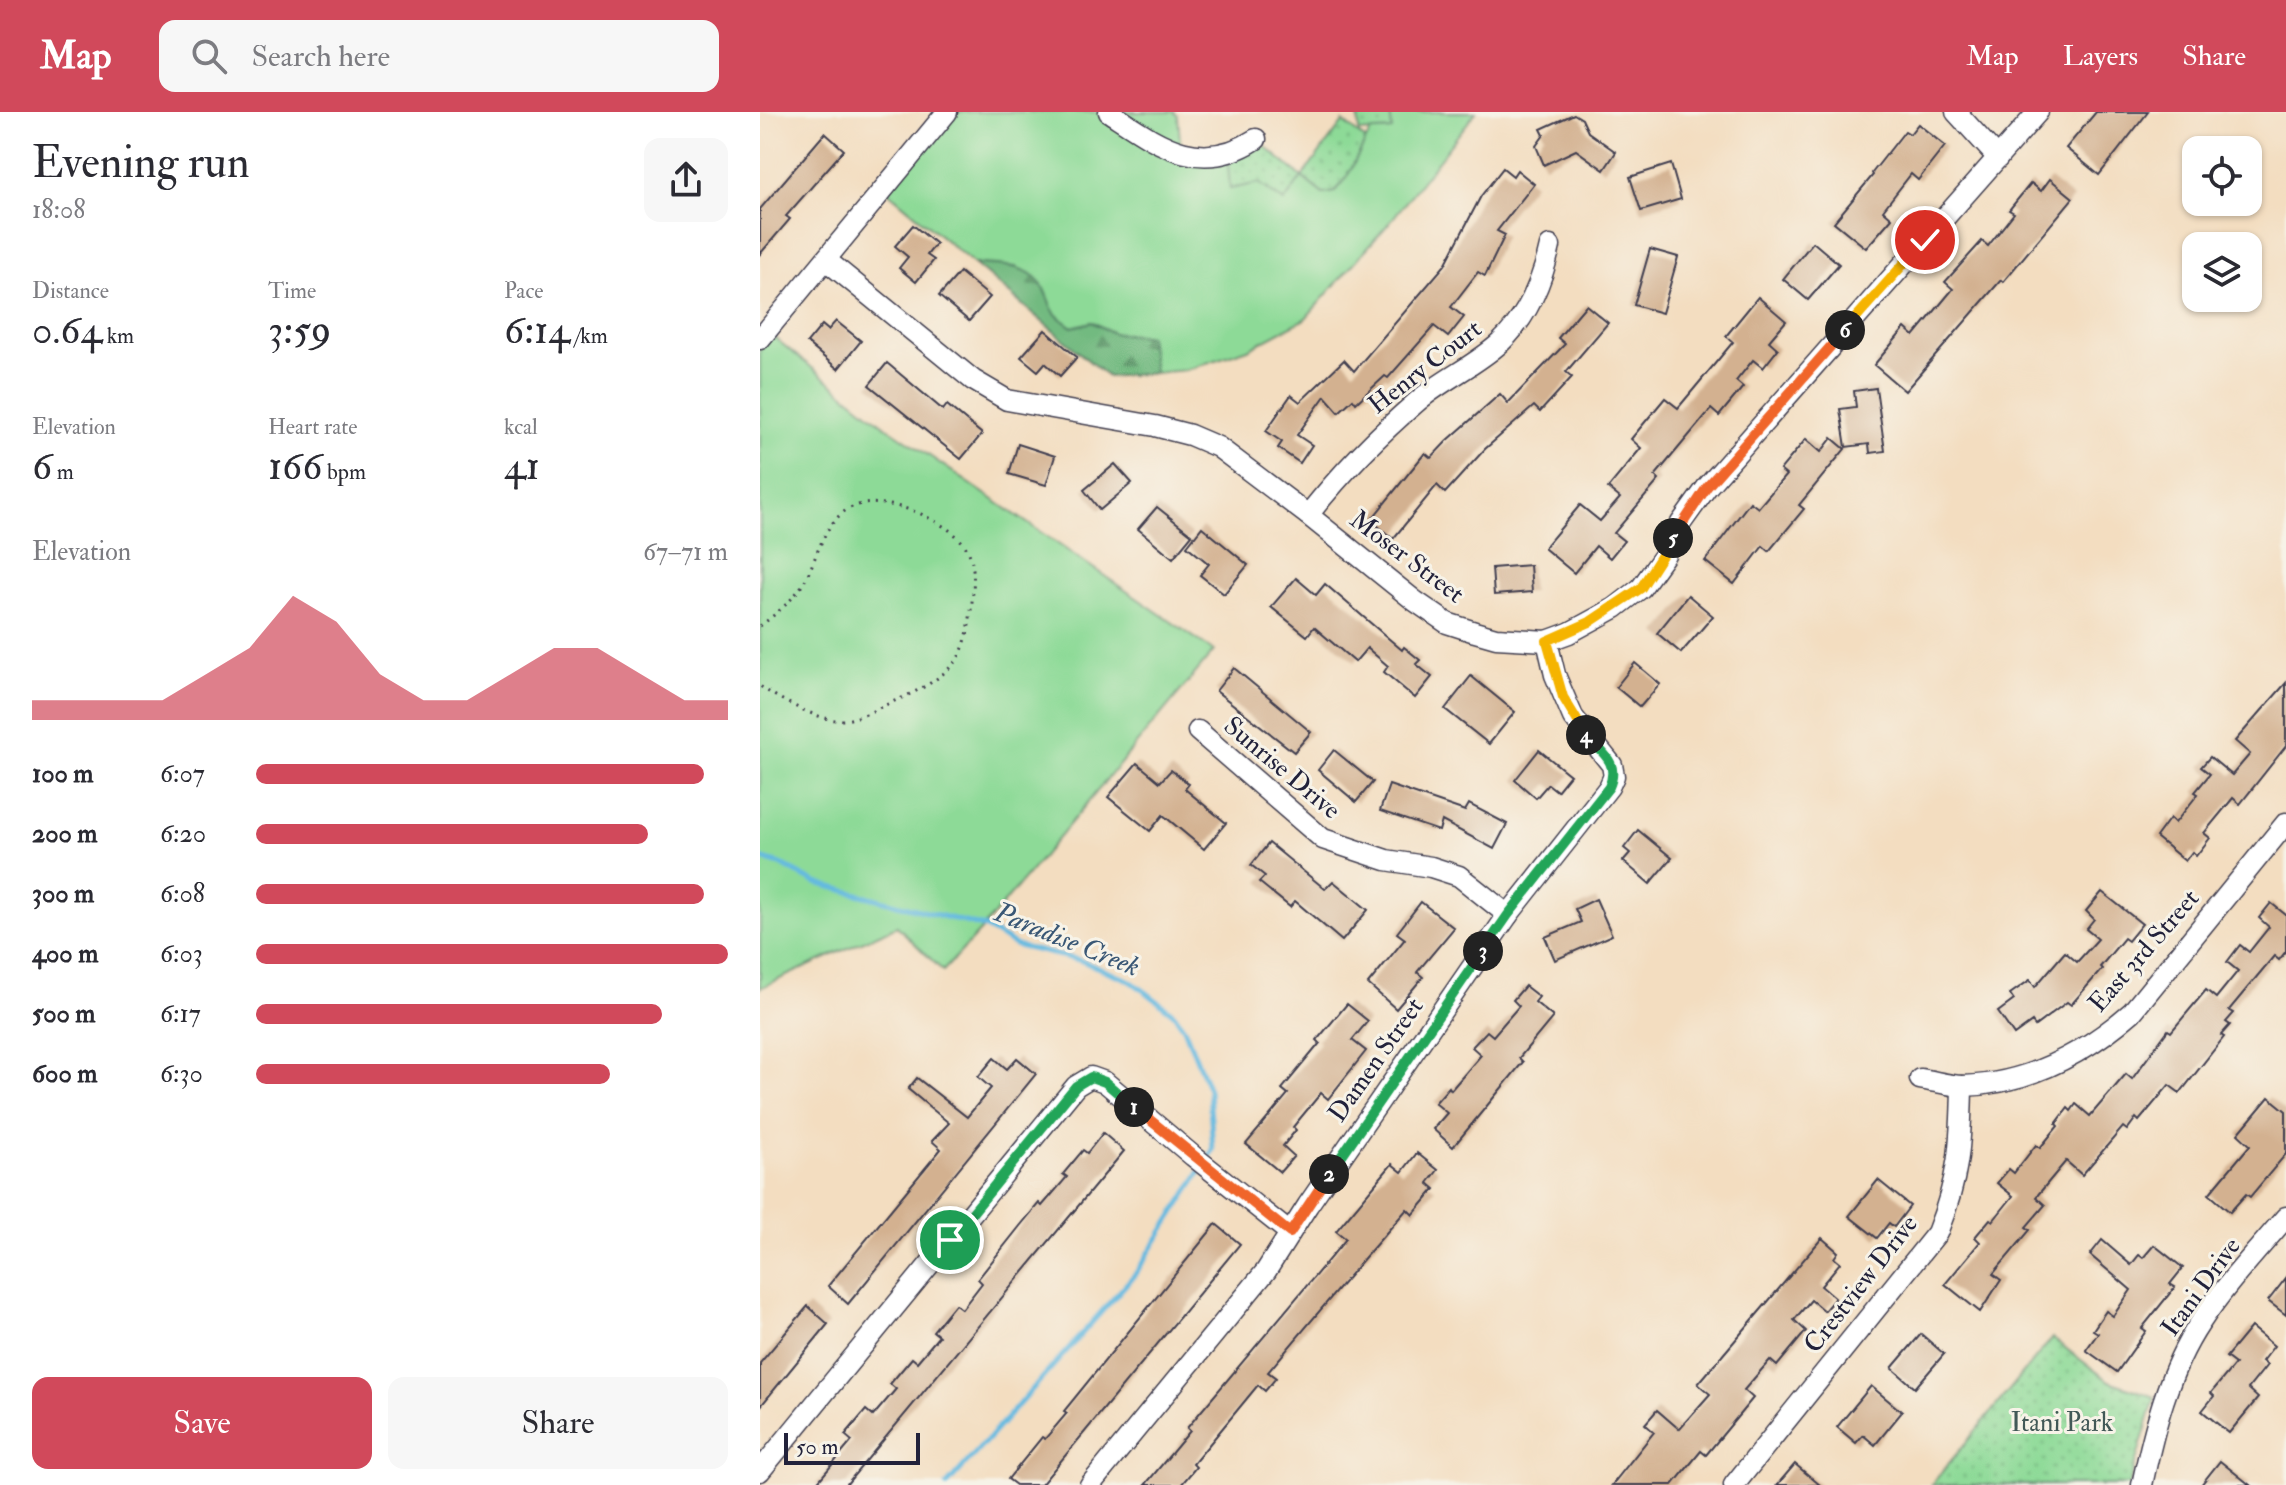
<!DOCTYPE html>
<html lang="en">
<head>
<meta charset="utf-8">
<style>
  body { margin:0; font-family:"IM FELL Double Pica",serif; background:#f7f7f7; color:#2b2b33; height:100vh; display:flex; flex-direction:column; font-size:30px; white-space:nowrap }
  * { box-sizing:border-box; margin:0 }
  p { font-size:26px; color:#7c7c81 }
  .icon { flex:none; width:44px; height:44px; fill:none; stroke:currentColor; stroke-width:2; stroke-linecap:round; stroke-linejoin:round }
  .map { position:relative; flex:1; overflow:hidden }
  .drawer { display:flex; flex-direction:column; background:#fff; width:760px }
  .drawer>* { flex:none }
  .fabs { position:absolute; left:1422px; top:24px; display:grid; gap:16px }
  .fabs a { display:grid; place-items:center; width:80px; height:80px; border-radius:16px; background:#fff; box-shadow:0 2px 6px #0004; font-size:40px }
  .scale { position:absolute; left:24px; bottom:20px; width:136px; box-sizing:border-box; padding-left:8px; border:4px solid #22223b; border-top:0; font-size:22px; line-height:28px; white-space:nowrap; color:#22223b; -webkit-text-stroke:6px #f7f3e8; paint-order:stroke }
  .pin { position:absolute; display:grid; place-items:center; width:68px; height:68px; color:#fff; margin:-34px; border:4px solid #fff; border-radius:50%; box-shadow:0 2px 8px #0007 }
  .km { position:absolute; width:40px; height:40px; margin:-20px; border-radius:50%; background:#222; color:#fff; font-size:22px; line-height:40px; text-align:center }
  .round { display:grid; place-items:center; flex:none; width:84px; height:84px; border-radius:16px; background:#f7f7f7 }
  .overview { display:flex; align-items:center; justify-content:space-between; height:136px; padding:0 32px }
  h1 { font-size:44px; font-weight:600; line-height:60px }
  .stats { display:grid; grid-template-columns:repeat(3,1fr); gap:12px; height:136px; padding:8px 32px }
  .stats div { display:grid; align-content:center }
  .stats b { font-size:40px; font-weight:600 }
  .stats small { font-size:22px; font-weight:400 }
  .stats p { font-size:22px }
  .chart { height:224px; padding:16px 32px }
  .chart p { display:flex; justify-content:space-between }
  .chart svg { width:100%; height:144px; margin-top:8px; fill:#d1495b; opacity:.7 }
  .primary-button { display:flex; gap:16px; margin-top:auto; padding:16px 32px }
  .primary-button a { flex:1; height:92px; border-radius:16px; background:#d1495b; color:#fff; font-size:32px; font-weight:600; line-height:92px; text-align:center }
  .primary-button a+a { background:#f7f7f7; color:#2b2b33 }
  ul { padding:0 32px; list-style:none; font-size:26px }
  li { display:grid; grid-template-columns:128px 96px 1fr; align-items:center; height:60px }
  li i { height:20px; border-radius:10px; background:#d1495b }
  header { display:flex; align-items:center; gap:48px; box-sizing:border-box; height:112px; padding:0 40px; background:#d1495b; color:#fff }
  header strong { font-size:38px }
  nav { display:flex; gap:44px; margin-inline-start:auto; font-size:28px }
  .search { width:560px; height:72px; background:#f7f7f7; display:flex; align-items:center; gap:20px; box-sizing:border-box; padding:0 28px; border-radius:16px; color:#7c7c81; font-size:30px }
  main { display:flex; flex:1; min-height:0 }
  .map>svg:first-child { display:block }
</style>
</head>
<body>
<header>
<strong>Map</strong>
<div class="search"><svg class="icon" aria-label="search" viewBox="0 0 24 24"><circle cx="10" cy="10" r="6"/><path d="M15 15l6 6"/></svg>Search here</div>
<nav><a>Map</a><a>Layers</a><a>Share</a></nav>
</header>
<main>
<section class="drawer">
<div class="overview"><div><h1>Evening run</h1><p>18:08</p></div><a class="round"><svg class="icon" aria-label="share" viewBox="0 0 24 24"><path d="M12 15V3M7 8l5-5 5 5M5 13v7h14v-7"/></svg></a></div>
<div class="stats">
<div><p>Distance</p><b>0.64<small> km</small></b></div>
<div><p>Time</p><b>3:59</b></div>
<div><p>Pace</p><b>6:14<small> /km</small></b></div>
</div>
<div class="stats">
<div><p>Elevation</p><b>6<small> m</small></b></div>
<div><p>Heart rate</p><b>166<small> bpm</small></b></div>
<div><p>kcal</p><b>41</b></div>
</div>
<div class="chart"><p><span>Elevation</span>67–71 m</p>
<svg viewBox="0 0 160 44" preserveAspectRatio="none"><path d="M0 44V38L10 38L20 38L30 38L40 30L50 22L60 6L70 14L80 30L90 38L100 38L110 30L120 22L130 22L140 30L150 38L160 38V44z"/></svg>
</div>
<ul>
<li><b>100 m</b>6:07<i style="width:95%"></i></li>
<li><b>200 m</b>6:20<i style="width:83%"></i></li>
<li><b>300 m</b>6:08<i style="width:95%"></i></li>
<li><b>400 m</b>6:03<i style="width:100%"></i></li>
<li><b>500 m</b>6:17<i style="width:86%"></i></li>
<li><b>600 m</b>6:30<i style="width:75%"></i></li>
</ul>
<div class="primary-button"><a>Save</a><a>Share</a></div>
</section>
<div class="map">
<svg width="1526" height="1373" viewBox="0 0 1526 1373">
  <defs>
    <pattern id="forest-firs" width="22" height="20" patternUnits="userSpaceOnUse" patternTransform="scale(2)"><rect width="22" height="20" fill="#72ba80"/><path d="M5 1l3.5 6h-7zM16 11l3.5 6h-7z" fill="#5d976a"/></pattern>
    <pattern id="park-dots" width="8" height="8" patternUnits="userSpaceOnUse" patternTransform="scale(2)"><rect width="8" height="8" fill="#8dda97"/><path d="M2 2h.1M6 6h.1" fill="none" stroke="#79bb83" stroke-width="1.8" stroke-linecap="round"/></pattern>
  </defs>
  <rect width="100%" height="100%" fill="#f7f3e8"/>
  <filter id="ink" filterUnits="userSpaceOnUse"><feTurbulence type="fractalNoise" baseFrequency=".0125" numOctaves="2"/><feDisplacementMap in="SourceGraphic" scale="16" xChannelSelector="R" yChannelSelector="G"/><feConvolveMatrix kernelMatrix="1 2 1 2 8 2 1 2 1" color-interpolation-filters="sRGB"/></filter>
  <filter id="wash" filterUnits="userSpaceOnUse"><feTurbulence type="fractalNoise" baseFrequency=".006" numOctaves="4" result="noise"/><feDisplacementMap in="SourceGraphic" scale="32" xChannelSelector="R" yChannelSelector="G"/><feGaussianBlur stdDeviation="1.8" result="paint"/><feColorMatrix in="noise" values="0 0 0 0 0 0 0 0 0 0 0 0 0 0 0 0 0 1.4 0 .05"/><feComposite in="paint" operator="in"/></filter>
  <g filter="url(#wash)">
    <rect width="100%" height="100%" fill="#f3ddc0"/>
    <g fill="#8dda97" stroke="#587e69" stroke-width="2">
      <path d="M188,0H414L418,4L421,41L467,40L499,71L542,65L563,82L575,80L585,68L611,19L631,18L630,0H716L630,110L545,207L488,237L426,258L394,261L388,224L353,221L332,210L312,215L292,201L281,171L256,155L214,152L125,77Z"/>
      <path d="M6,219L120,310L454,539L224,815L183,859L137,814L0,876V227Z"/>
    </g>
    <path fill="url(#forest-firs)" stroke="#4a6e5e" stroke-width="2" d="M214,152C236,153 271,151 283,175C295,200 288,198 312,215L332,210L353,221L389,224L394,261L348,265Z"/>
    <g fill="url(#park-dots)" stroke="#587e69" stroke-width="2">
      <path d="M598,0H630L632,18L599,20Z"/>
      <path d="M583,10L606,28L585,68L575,80L563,82L542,65L524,90L499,71L470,77L467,40L496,27L542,65Z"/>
      <path d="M1292,1226L1349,1269L1395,1285L1369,1373H1171Z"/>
    </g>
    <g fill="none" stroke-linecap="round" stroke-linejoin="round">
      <g stroke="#63b9e0" stroke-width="5">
        <path d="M0,746L20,752L56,771L224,815L257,834L319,848L369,868L386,880L414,902L424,916L449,978L453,1038L447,1048"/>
        <path d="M187,1373L376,1161L442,1057"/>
      </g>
    </g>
    <g id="blocks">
      <g fill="#d3b190">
        <path d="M1336,0H1388L1339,63L1306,36Z"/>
        <path d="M814,2L822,7L828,20L856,40L844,58L816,38L784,53L776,34L784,23L781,17Z"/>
        <path d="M1158,12L1185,34L1158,68L1151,62L1123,98L1132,106L1106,136L1074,110L1113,63L1112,61L1145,19L1150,22Z"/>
        <path d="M65,21L84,38L26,104L30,107L0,142V97Z"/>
        <path d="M911,52L921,87L881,99L870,65Z"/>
        <path d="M743,56L753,64L757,58L774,72L737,119L745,123L725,164L718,160L691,195L704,205L688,225L674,214L628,266L625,264L596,291L593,287L579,300L565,284L537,323L552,333L540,351L518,336L522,330L506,319L531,283L540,290L584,248L594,259L685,153L721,84Z"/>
        <path d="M1290,67L1313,86L1243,170L1241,168L1145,279L1114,253L1145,216L1154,224L1193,177L1185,170L1222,129L1228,134L1254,101L1249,98L1271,71L1281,79Z"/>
        <path d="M153,113L176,132L167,143L174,148L156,170L139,156L148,145L135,134Z"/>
        <path d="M1053,130L1079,152L1048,188L1023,167Z"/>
        <path d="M890,137L918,145L902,201L874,193Z"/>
        <path d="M200,160L230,185L209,209L179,184Z"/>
        <path d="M998,185L1026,209L1009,229L1018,237L1003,256L993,248L976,269L983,275L959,304L951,297L895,364L899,368L854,421L864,429L850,446L836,434L814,461L784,436L820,393L840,409L860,386L848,376L881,336L871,327L905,286L918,296L973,230L966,224Z"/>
        <path d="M826,193L848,211L806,260L812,265L780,300L774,294L725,337L685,381L677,373L633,427L611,408L665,341L671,346L687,329L740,282L748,291L805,232L798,226Z"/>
        <path d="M76,209L101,229L78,257L47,231L62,213L68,218Z"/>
        <path d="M285,218L317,245L300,264L285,251L278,259L261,245Z"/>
        <path d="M127,251L183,298L187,293L222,322L201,347L109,273Z"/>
        <path d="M1116,276L1125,339L1110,341L1109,332L1086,335L1080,297L1096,295L1094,279Z"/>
        <path d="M1072,326L1085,337L1039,393L1044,397L1009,439L1003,434L974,472L945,449L990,390L998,396L1026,363L1020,358L1046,327L1061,340Z"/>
        <path d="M258,332L295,344L286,373L249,362Z"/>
        <path d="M355,352L372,371L340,398L324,378Z"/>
        <path d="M397,395L432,423L413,446L378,417Z"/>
        <path d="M442,415L488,453L464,482L440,463L449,452L427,434Z"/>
        <path d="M770,453L772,480L734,483L732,456Z"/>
        <path d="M536,466L556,483L565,472L642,538L644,535L660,548L656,552L672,565L655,586L624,560L628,554L607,536L595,550L554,515L547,524L511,495Z"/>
        <path d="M928,483L953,504L921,541L897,521Z"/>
        <path d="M875,551L900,572L880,595L856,575Z"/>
        <path d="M474,556L551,620L534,640L456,579Z"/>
        <path d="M711,564L755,600L729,632L685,597Z"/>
        <path d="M1526,571V634L1480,692L1473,686L1444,721L1450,726L1436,744L1432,740L1425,749L1396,725L1410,706L1415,711L1438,682L1435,680L1450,662L1441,655L1450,645L1472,663L1490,642L1475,629Z"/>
        <path d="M574,638L613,670L596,690L558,658Z"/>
        <path d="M779,638L810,663L797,679L788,672L776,686L755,668Z"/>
        <path d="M377,651L400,670L411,658L429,672L425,677L466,711L444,737L403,703L390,719L348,685Z"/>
        <path d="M629,673L705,699L709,692L747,712L734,737L682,709L679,719L620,699Z"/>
        <path d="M878,718L912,746L890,772L863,749L870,741L864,736Z"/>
        <path d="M509,731L565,777L573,769L608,798L582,829L535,789L530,795L499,770L505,764L491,753Z"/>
        <path d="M1342,780L1382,812L1368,829L1364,826L1340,855L1342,857L1311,893L1307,890L1275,914L1272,910L1254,923L1238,900L1254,888L1250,882L1270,868L1275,875L1305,840L1317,850L1338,827L1326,817L1334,807L1326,799Z"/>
        <path d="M836,787L852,823L795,848L785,825L821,810L815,797Z"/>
        <path d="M661,790L694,816L657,860L663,865L636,897L608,872L645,827L637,821Z"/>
        <path d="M1511,791L1526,803V839L1519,848L1514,844L1469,898L1474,901L1466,910L1470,913L1461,923L1464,925L1420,981L1409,973L1379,1009L1376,1006L1367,1018L1363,1015L1322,1063L1306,1049L1276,1085L1285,1093L1266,1115L1270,1118L1233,1162L1241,1168L1220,1200L1185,1172L1220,1130L1215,1125L1230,1107L1233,1109L1253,1084L1237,1071L1249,1057L1254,1061L1276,1033L1280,1036L1298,1014L1296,1012L1308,996L1311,999L1316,992L1330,1004L1366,962L1372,967L1408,918L1411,920L1446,878L1456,886L1478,859L1467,850L1480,833L1489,840L1509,815L1499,806Z"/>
        <path d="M765,874L779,885L775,890L793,905L759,946L763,950L693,1035L673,1017L687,1001L675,991L689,975L691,978L721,943L712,935L727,919L733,924L759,894L753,888Z"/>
        <path d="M587,892L608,909L592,928L606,939L568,987L561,981L533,1015L536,1018L523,1034L534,1044L520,1060L486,1032L528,982L522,977L560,931L557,928Z"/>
        <path d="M234,946L247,957L257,946L276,962L88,1192L68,1174L181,1037L172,1029L189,1011L148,977L157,966L207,1005L231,976L218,965Z"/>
        <path d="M1509,985L1526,999V1042L1490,1085L1486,1082L1470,1100L1449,1082L1490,1033L1478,1022Z"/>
        <path d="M343,1021L364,1039L86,1373H55L92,1329L85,1323L106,1298L113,1304L136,1277L130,1272L152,1246L157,1250L179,1224L173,1219L195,1192L202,1197L222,1171L218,1167L260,1114L279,1091L282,1094L307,1065L303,1062L323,1038L327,1041Z"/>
        <path d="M657,1041L678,1058L668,1071L675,1077L653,1103L647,1097L606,1144L508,1260L516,1266L505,1279L498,1273L433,1352L436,1355L421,1373H385L430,1319L427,1316L586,1127L576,1119L632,1052L642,1060Z"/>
        <path d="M1118,1068L1150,1094L1134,1115L1129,1111L1117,1126L1089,1104Z"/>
        <path d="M456,1112L480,1132L281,1373H256L248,1367L282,1325L285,1327L307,1301L304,1299Z"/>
        <path d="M1062,1126L1078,1140L1074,1146L1080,1151L1061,1174L1075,1186L1064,1199L1051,1188L1034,1208L1046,1219L1017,1254L1010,1248L984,1278L993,1286L946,1343L941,1339L913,1373H852L894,1320L885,1312L897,1298L919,1317L950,1282L938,1272Z"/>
        <path d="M1342,1128L1371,1153L1379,1143L1383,1146L1394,1133L1423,1156L1410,1172L1415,1175L1382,1216L1386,1219L1357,1260L1326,1238L1338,1221L1333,1218L1346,1199L1353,1204L1371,1178L1330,1143Z"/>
        <path d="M1526,1166V1203L1508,1189Z"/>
        <path d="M48,1194L68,1212L0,1295V1251Z"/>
        <path d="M1491,1215L1514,1234L1502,1249L1507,1253L1488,1277L1498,1286L1469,1321L1442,1299L1454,1284L1451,1281L1475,1252L1466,1245Z"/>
        <path d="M1161,1222L1184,1242L1155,1276L1132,1256Z"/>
        <path d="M1111,1274L1142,1300L1115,1333L1103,1323L1096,1331L1077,1315Z"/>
        <path d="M1460,1349L1490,1373H1441Z"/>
        <path d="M1035,1352L1060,1373H1017Z"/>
      </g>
    </g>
  </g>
  <g filter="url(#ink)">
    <use href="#blocks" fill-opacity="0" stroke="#413e4f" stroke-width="2"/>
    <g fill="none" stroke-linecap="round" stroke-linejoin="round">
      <g stroke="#413e4f" stroke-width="23">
        <g id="minor">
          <path d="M349,0C398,32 439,64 496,27"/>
          <path d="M1196,0L1238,46"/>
          <path d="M66,148L213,268L247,288L395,314L430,323L458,335L548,403L655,489L687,511L715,520L736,526L787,529L809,521L855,496L881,476L904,444L921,411L947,375L1278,0"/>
          <path d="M0,227L187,0"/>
          <path d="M548,403C582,360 618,323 659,288C684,267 716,253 740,231C768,205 782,170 790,134"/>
          <path d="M438,619L563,727L626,748L671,755L699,764L748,803"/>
          <path d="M1160,967C1174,969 1190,974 1203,974C1269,972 1324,942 1372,900L1526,711"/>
          <path d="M0,1359L316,974L331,965L345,970L433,1044L530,1121"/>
          <path d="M330,1373L506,1159L548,1093L748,803L849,675L854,664L852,653L813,605L795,563L787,529"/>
          <path d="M974,1373L1177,1121C1199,1066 1201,1033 1202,974"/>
          <path d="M1382,1373C1394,1317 1408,1259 1440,1211C1465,1173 1497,1139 1526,1105"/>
        </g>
      </g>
      <path stroke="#413e4f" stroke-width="3" stroke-dasharray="2 6" stroke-linecap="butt" d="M0,514C16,502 32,489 43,472C58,446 62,411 90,396C109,386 142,394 161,402C213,427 218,444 211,498C209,516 206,536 195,550C176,572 149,583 123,594C109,601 93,609 77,608C56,607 16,586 0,574"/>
      <use href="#minor" stroke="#fff" stroke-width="20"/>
    </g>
  </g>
  <g fill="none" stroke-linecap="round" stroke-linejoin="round" filter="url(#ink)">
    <g stroke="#fff" stroke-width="16">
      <path id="split-1" d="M190,1128L316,974L331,965L345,970L374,995"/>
    </g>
    <g stroke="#fff" stroke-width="16">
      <path id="split-2" d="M374,995L530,1121L569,1062"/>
    </g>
    <g stroke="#fff" stroke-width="16">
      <path id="split-3" d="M569,1062L723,839"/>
    </g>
    <g stroke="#fff" stroke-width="16">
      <path id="split-4" d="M723,839L748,803L849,675C860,650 842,641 826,623"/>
    </g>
    <g stroke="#fff" stroke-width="16">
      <path id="split-5" d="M826,623L803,585L787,529L830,510L881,476L913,426"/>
    </g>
    <g stroke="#fff" stroke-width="16">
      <path id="split-6" d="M913,426L947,375L1085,218"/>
    </g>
    <g stroke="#fff" stroke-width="16">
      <path id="split-7" d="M1085,218L1165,128"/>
    </g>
    <use href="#split-1" stroke="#22a559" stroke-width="10"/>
    <use href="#split-2" stroke="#f0652b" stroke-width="10"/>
    <use href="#split-3" stroke="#22a559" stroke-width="10"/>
    <use href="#split-4" stroke="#22a559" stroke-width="10"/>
    <use href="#split-5" stroke="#f5b400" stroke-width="10"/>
    <use href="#split-6" stroke="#f0652b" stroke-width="10"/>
    <use href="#split-7" stroke="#f5b400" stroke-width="10"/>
  </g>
  <g text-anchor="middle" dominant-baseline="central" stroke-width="6" stroke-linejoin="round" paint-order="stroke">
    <g font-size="26" fill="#22223b" stroke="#f7f3e8">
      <text transform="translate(665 255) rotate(-38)">Henry Court</text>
      <text transform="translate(647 445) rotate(37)">Moser Street</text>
      <text transform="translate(522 656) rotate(40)">Sunrise Drive</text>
      <text transform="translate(1384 839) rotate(-49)">East 3rd Street</text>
      <text transform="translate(616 948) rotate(-55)">Damen Street</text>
      <text transform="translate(1101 1172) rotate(-52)">Crestview Drive</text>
      <text transform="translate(1441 1175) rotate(-54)">Itani Drive</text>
    </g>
    <g font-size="26" fill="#425957" stroke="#f7f3e8">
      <text x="1302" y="1311">Itani Park</text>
    </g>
    <g font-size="28" font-style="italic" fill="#395775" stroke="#f7f3e8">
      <text transform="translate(307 828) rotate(22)">Paradise Creek</text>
    </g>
  </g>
</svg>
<div class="fabs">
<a><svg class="icon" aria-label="locate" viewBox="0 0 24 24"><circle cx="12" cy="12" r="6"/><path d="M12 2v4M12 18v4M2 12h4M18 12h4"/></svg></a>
<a><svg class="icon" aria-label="layers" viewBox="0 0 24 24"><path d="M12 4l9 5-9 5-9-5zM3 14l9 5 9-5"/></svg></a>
</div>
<div class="scale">50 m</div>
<div class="pin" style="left:190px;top:1128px;background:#1e9e55"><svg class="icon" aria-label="arrive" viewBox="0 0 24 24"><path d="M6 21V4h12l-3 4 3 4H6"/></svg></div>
<div class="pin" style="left:1165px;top:128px;background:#d93025"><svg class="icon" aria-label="check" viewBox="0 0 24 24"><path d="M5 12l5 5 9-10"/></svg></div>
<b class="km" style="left:374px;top:995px">1</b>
<b class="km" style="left:569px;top:1062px">2</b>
<b class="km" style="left:723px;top:839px">3</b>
<b class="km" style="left:826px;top:623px">4</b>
<b class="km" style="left:913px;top:426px">5</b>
<b class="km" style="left:1085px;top:218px">6</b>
</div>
</main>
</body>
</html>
